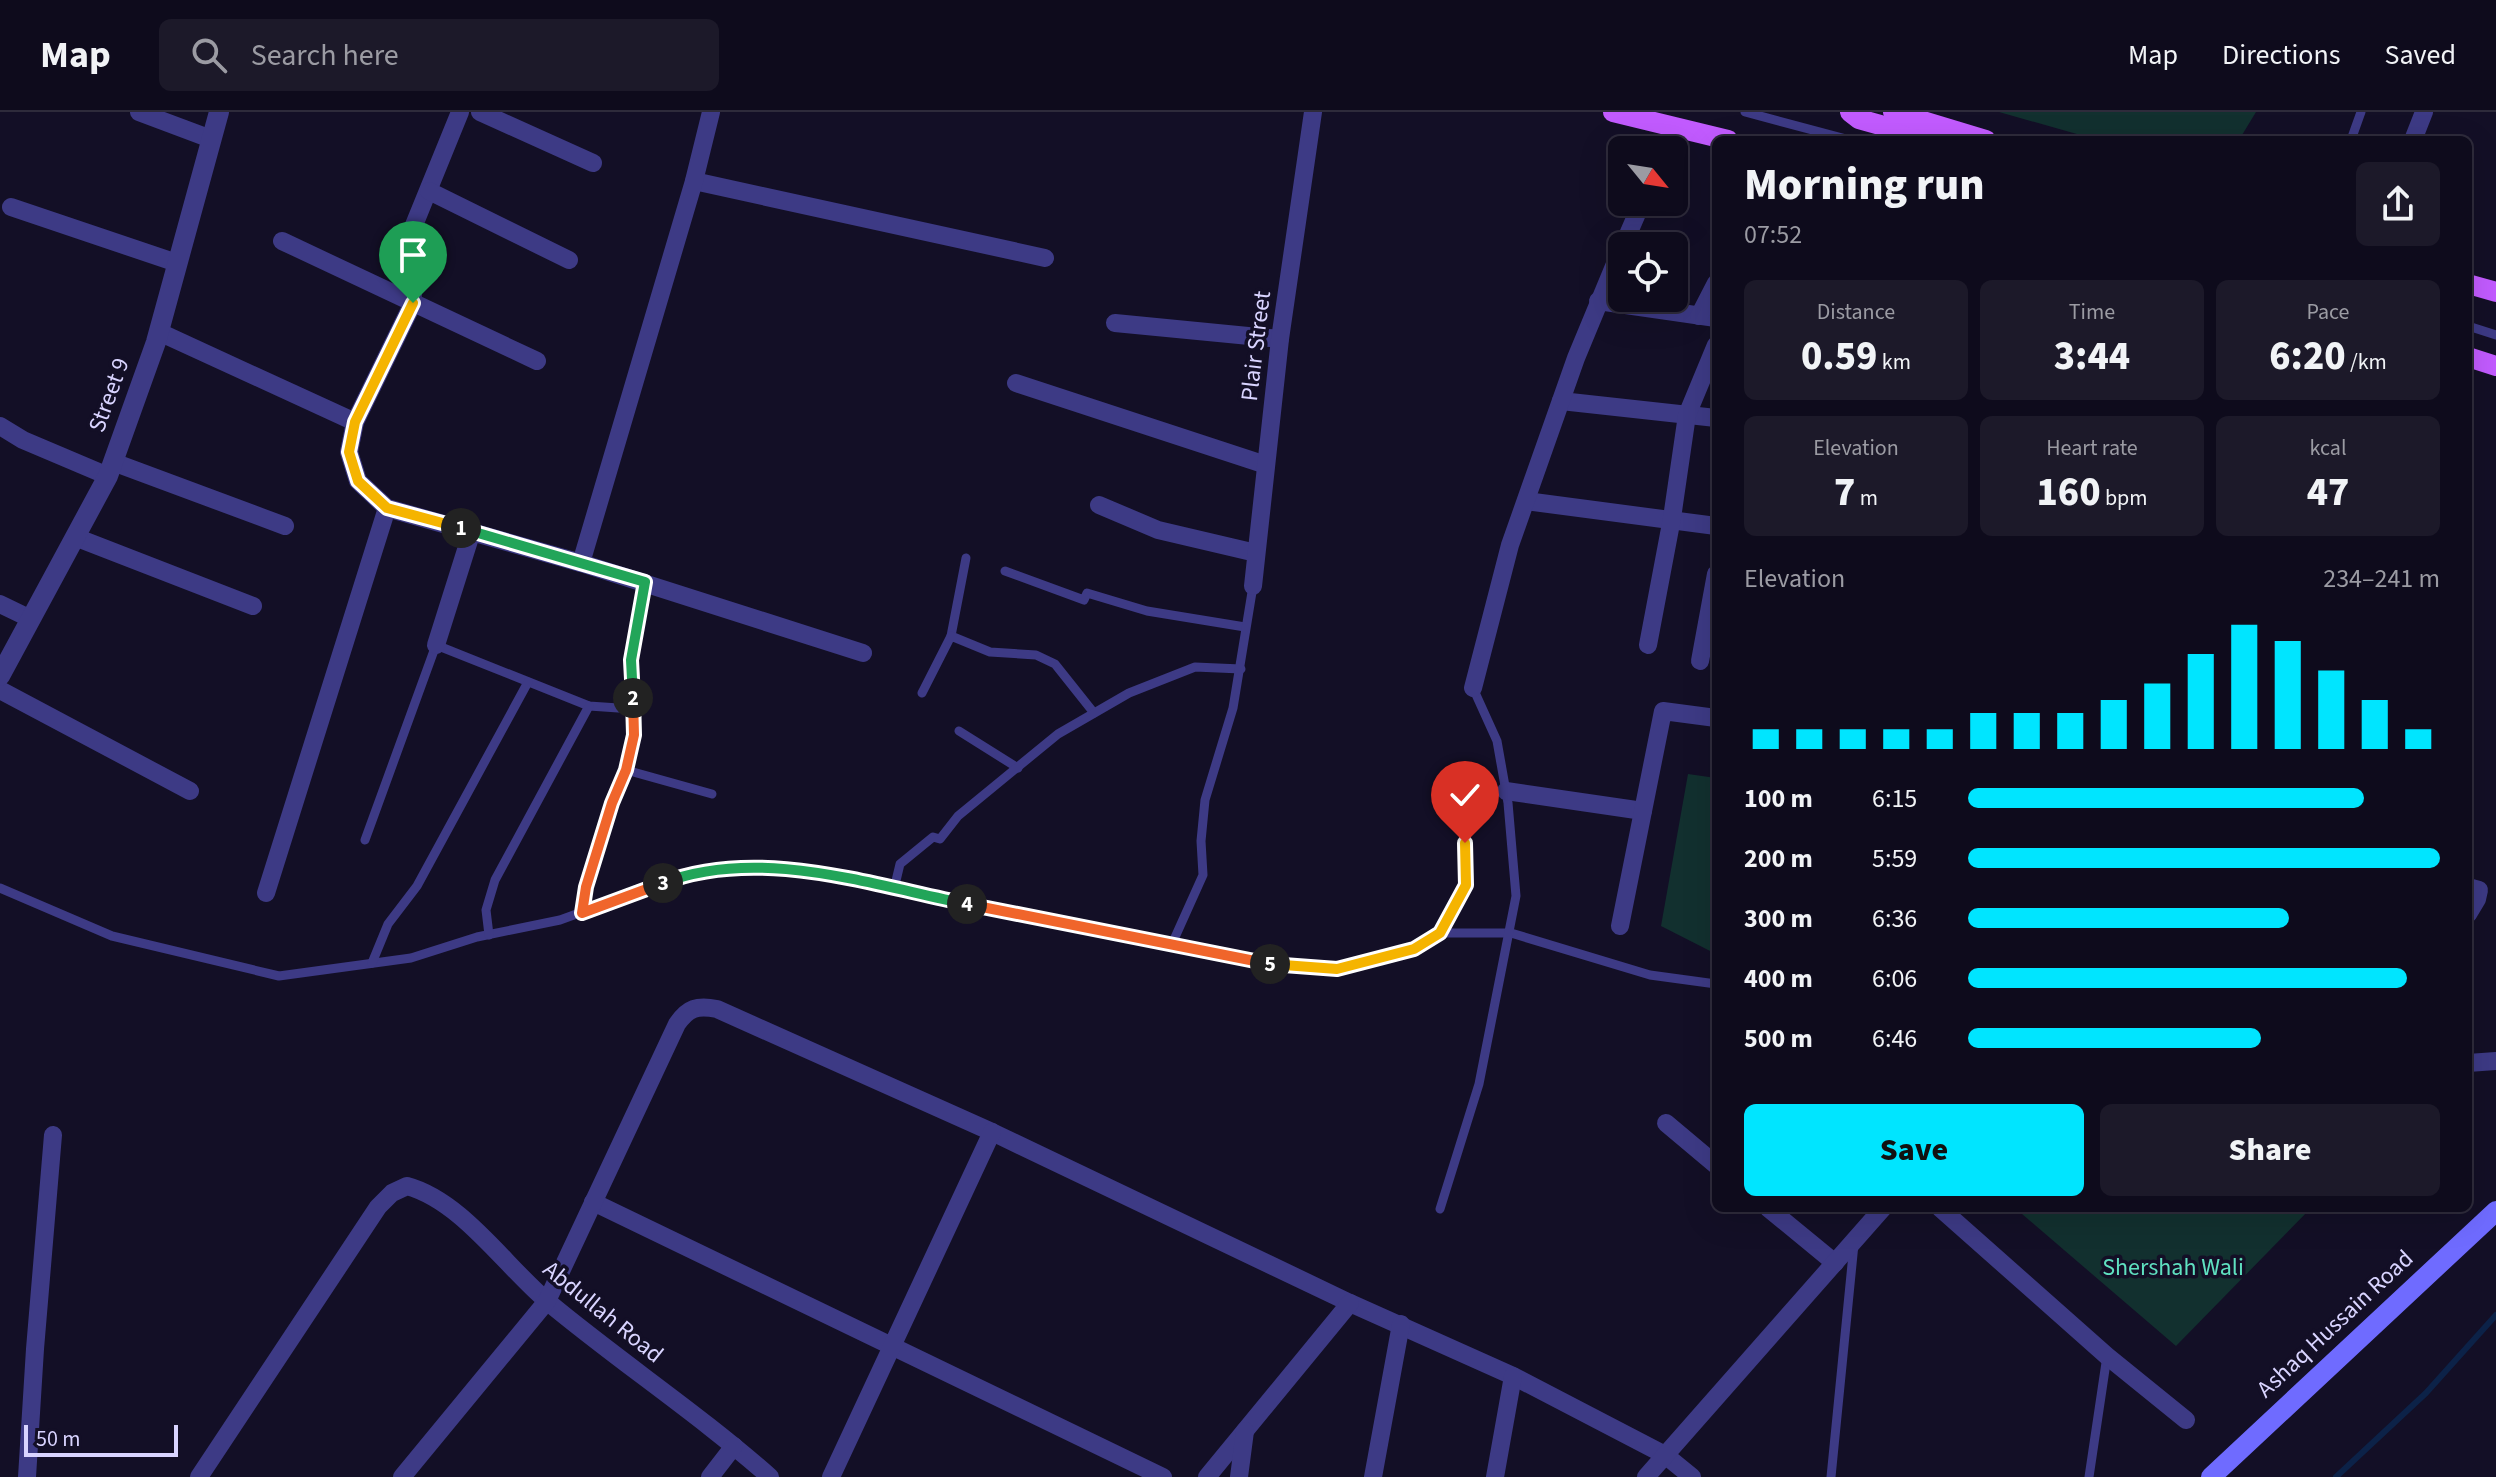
<!DOCTYPE html>
<html lang="en">
<head>
<meta charset="utf-8">
<style>
  body { margin:0; font-family:"Source Sans 3",sans-serif; background:#1c1929; color:#f1f3f6; height:100vh; display:flex; flex-direction:column; font-size:30px; white-space:nowrap }
  * { box-sizing:border-box; margin:0 }
  p { font-size:26px; color:#9b9ba3 }
  .icon { flex:none; width:44px; height:44px; fill:none; stroke:currentColor; stroke-width:2; stroke-linecap:round; stroke-linejoin:round }
  .map { position:relative; flex:1; overflow:hidden }
  .panel { position:absolute; left:1712px; top:24px; width:760px; height:1076px; display:flex; flex-direction:column; background:#0e0b1c; border-radius:12px; box-shadow:0 8px 32px #0002,0 0 0 2px #2e2b3b }
  .panel>* { flex:none }
  .needle { width:52px; rotate:120deg }
  .tools { position:absolute; left:1608px; top:24px; display:grid; gap:16px }
  .tools a { display:grid; place-items:center; width:80px; height:80px; border-radius:12px; background:#0e0b1c; box-shadow:0 8px 32px #0002,0 0 0 2px #2e2b3b; font-size:40px }
  .scale { position:absolute; left:24px; bottom:20px; width:154px; box-sizing:border-box; padding-left:8px; border:4px solid #d9d4ff; border-top:0; font-size:22px; line-height:28px; white-space:nowrap; color:#d9d4ff; -webkit-text-stroke:6px #130f26; paint-order:stroke }
  .pin { position:absolute; display:grid; place-items:center; width:68px; height:68px; color:#fff; margin:-82px -34px; border-radius:50% 50% 50% 0; rotate:-45deg; box-shadow:0 0 8px #0007 }
  .pin .icon { rotate:45deg }
  .km { position:absolute; width:40px; height:40px; margin:-20px; border-radius:50%; background:#222; color:#fff; font-size:22px; line-height:40px; text-align:center }
  .round { display:grid; place-items:center; flex:none; width:84px; height:84px; border-radius:12px; background:#1c1929 }
  .overview { display:flex; align-items:center; justify-content:space-between; height:136px; padding:0 32px }
  h1 { font-size:44px; font-weight:800; line-height:60px }
  .metrics { display:grid; grid-template-columns:repeat(3,1fr); gap:12px; height:136px; padding:8px 32px }
  .metrics div { display:grid; align-content:center; border-radius:12px; background:#1c1929; text-align:center }
  .metrics b { font-size:40px; font-weight:800 }
  .metrics small { font-size:22px; font-weight:400 }
  .metrics p { font-size:22px }
  .chart { height:224px; padding:16px 32px }
  .chart p { display:flex; justify-content:space-between }
  .chart svg { width:100%; height:144px; margin-top:8px; stroke:#00e5ff; stroke-width:6 }
  .primary-button { display:flex; gap:16px; margin-top:auto; padding:16px 32px }
  .primary-button a { flex:1; height:92px; border-radius:12px; background:#00e5ff; color:#111; font-size:32px; font-weight:800; line-height:92px; text-align:center }
  .primary-button a+a { background:#1c1929; color:#f1f3f6 }
  ul { padding:0 32px; list-style:none; font-size:26px }
  li { display:grid; grid-template-columns:128px 96px 1fr; align-items:center; height:60px }
  li i { height:20px; border-radius:10px; background:#00e5ff }
  header { display:flex; align-items:center; gap:48px; box-sizing:border-box; height:112px; padding:0 40px; background:#0e0b1c; border-bottom:2px solid #2e2b3b }
  header strong { font-size:38px }
  nav { display:flex; gap:44px; margin-inline-start:auto; font-size:28px }
  .search { width:560px; height:72px; background:#1c1929; display:flex; align-items:center; gap:20px; box-sizing:border-box; padding:0 28px; border-radius:12px; color:#9b9ba3; font-size:30px }
  .map>svg:first-child { display:block }
</style>
</head>
<body>
<header>
<strong>Map</strong>
<div class="search"><svg class="icon" aria-label="search" viewBox="0 0 24 24"><circle cx="10" cy="10" r="6"/><path d="M15 15l6 6"/></svg>Search here</div>
<nav><a>Map</a><a>Directions</a><a>Saved</a></nav>
</header>
<div class="map">
<svg width="2496" height="1365" viewBox="0 0 2496 1365">
  <rect width="100%" height="100%" fill="#130f26"/>
  <g fill="#12302f">
    <path d="M1999,0H2256L2239,28H2098Z"/>
    <path d="M1688,662L1716,666V842L1661,814Z"/>
    <path d="M2015,1096H2311L2176,1234Z"/>
  </g>
  <g fill="none" stroke-linecap="round" stroke-linejoin="round">
    <path stroke="#0c2248" stroke-width="6" d="M2336,1365L2426,1281L2496,1203"/>
    <g stroke="#3d3a85" stroke-width="9">
      <path d="M1745,0L1850,28"/>
      <path d="M2351,28L2361,0"/>
      <path d="M2468,214L2496,223"/>
      <path d="M1005,459L1084,488L1087,481L1147,499L1245,515"/>
      <path d="M951,524L966,446"/>
      <path d="M922,581L951,524L990,540L1036,543L1055,552L1094,601"/>
      <path d="M959,619L1018,656"/>
      <path d="M626,658L712,682"/>
      <path d="M365,728L436,533L589,594L633,597"/>
      <path d="M0,776L112,824L279,864L411,846L477,825L560,808L689,761L738,757L797,758L1284,855L1337,857L1414,837L1440,821H1511L1650,863L1716,872"/>
      <path d="M894,777L900,752L933,725L940,727L958,704L1058,622L1129,581L1195,555L1241,557"/>
      <path d="M582,801L586,775L612,691L626,658L634,623L631,548L645,470"/>
      <path d="M1440,821L1466,773L1462,694"/>
      <path d="M489,823L486,798L495,768L589,594"/>
      <path d="M1172,832L1203,763L1201,729L1205,688L1233,596L1253,474"/>
      <path d="M372,851L388,812L417,774L528,570"/>
      <path d="M1440,1097L1479,972L1516,784L1508,691L1497,629L1473,576"/>
      <path d="M1831,1365L1854,1132"/>
      <path d="M2089,1365L2107,1244"/>
    </g>
    <g stroke="#3d3a85" stroke-width="18">
      <path d="M139,0L211,27"/>
      <path d="M460,0L412,118L413,191L355,310L349,340L358,369L387,396L581,451L863,541"/>
      <path d="M480,0L593,51"/>
      <path d="M2413,28L2424,0"/>
      <path d="M1664,38L1674,15"/>
      <path d="M694,69L1045,146"/>
      <path d="M429,79L569,148"/>
      <path d="M11,95L177,151"/>
      <path d="M282,129L537,249"/>
      <path d="M1623,134L1642,90"/>
      <path d="M1598,189L1716,206"/>
      <path d="M1699,204L1716,171"/>
      <path d="M1115,211L1280,227"/>
      <path d="M159,220L355,310"/>
      <path d="M1016,271L1266,353"/>
      <path d="M1561,289L1716,306"/>
      <path d="M0,314L23,328L108,364"/>
      <path d="M113,350L285,414"/>
      <path d="M1526,389L1716,414"/>
      <path d="M1099,393L1158,418L1256,441"/>
      <path d="M75,425L253,494"/>
      <path d="M581,451L694,69L711,0"/>
      <path d="M1253,474L1280,227L1313,0"/>
      <path d="M0,492L31,507"/>
      <path d="M436,533L472,419"/>
      <path d="M1648,533L1672,406L1687,303L1716,233"/>
      <path d="M1700,549L1716,462"/>
      <path d="M1473,576L1510,433L1576,246L1622,135"/>
      <path d="M0,578L190,679"/>
      <path d="M1506,679L1643,699"/>
      <path d="M2468,775L2479,778L2477,787L2468,802"/>
      <path d="M266,781L387,396"/>
      <path d="M1620,814L1663,599L1716,606"/>
      <path d="M2468,951L2496,949"/>
      <path d="M1666,1011L1716,1053"/>
      <path d="M593,1090L1163,1365"/>
      <path d="M1768,1096L1835,1151"/>
      <path d="M1940,1096L2107,1244L2186,1308"/>
      <path d="M27,1365L35,1237L53,1023"/>
      <path d="M199,1365L378,1095L392,1081L407,1074C462,1089 505,1154 548,1190C620,1250 699,1302 770,1365"/>
      <path d="M402,1365L547,1189L677,912C688,896 697,893 717,897L992,1020L1350,1191L1513,1264L1665,1343L1692,1365"/>
      <path d="M710,1365L734,1334"/>
      <path d="M831,1365L992,1020"/>
      <path d="M1207,1365L1350,1191"/>
      <path d="M1239,1365L1245,1319"/>
      <path d="M1373,1365L1401,1212"/>
      <path d="M1495,1365L1513,1264"/>
      <path d="M1646,1365L1883,1096"/>
    </g>
    <path stroke="#3d3a85" stroke-width="20" d="M0,564L108,364L156,230L219,0"/>
    <path stroke="#6f6bff" stroke-width="20" d="M2211,1365L2496,1099"/>
    <g stroke="#c25bff" stroke-width="20">
      <path d="M1613,0L1728,28"/>
      <path d="M1850,0L1859,7L1934,28"/>
      <path d="M1893,0L1986,28"/>
      <path d="M2468,172L2496,180"/>
      <path d="M2468,245L2496,254"/>
    </g>
  </g>
  <g fill="none" stroke-linecap="round" stroke-linejoin="round">
    <g stroke="#fff" stroke-width="16">
      <path id="split-1" d="M413,191L355,310L349,340L358,369L387,396L461,416"/>
    </g>
    <g stroke="#fff" stroke-width="16">
      <path id="split-2" d="M461,416L645,470L631,548L633,586"/>
    </g>
    <g stroke="#fff" stroke-width="16">
      <path id="split-3" d="M633,586L634,623L626,658L612,691L586,775L582,801L663,771"/>
    </g>
    <g stroke="#fff" stroke-width="16">
      <path id="split-4" d="M663,771C759,734 871,773 967,792"/>
    </g>
    <g stroke="#fff" stroke-width="16">
      <path id="split-5" d="M967,792L1270,852"/>
    </g>
    <g stroke="#fff" stroke-width="16">
      <path id="split-6" d="M1270,852L1337,857L1414,837L1440,821L1466,773L1465,731"/>
    </g>
    <use href="#split-1" stroke="#f5b400" stroke-width="10"/>
    <use href="#split-2" stroke="#22a559" stroke-width="10"/>
    <use href="#split-3" stroke="#f0652b" stroke-width="10"/>
    <use href="#split-4" stroke="#22a559" stroke-width="10"/>
    <use href="#split-5" stroke="#f0652b" stroke-width="10"/>
    <use href="#split-6" stroke="#f5b400" stroke-width="10"/>
  </g>
  <g text-anchor="middle" dominant-baseline="central" stroke-width="7" stroke-linejoin="round" paint-order="stroke">
    <g font-size="24" fill="#d9d4ff" stroke="#130f26">
      <text transform="translate(1256 234) rotate(-83)">Plair Street</text>
      <text transform="translate(109 283) rotate(-70)">Street 9</text>
      <text transform="translate(603 1200) rotate(39)">Abdullah Road</text>
      <text transform="translate(2335 1212) rotate(-43)">Ashaq Hussain Road</text>
    </g>
    <g font-size="24" fill="#5fe0c0" stroke="#130f26">
      <text x="2173" y="1155">Shershah Wali</text>
    </g>
  </g>
</svg>
<div class="tools">
<a><svg class="needle" viewBox="-14 -14 28 28"><path d="M0-13l5 13h-10z" fill="#e53935"/><path d="M0 13l5-13h-10z" fill="#9b9ba3"/></svg></a>
<a><svg class="icon" aria-label="locate" viewBox="0 0 24 24"><circle cx="12" cy="12" r="6"/><path d="M12 2v4M12 18v4M2 12h4M18 12h4"/></svg></a>
</div>
<div class="scale">50 m</div>
<div class="pin" style="left:413px;top:191px;background:#1e9e55"><svg class="icon" aria-label="arrive" viewBox="0 0 24 24"><path d="M6 21V4h12l-3 4 3 4H6"/></svg></div>
<div class="pin" style="left:1465px;top:731px;background:#d93025"><svg class="icon" aria-label="check" viewBox="0 0 24 24"><path d="M5 12l5 5 9-10"/></svg></div>
<b class="km" style="left:461px;top:416px">1</b>
<b class="km" style="left:633px;top:586px">2</b>
<b class="km" style="left:663px;top:771px">3</b>
<b class="km" style="left:967px;top:792px">4</b>
<b class="km" style="left:1270px;top:852px">5</b>
<section class="panel">
<div class="overview"><div><h1>Morning run</h1><p>07:52</p></div><a class="round"><svg class="icon" aria-label="share" viewBox="0 0 24 24"><path d="M12 15V3M7 8l5-5 5 5M5 13v7h14v-7"/></svg></a></div>
<div class="metrics">
<div><p>Distance</p><b>0.59<small> km</small></b></div>
<div><p>Time</p><b>3:44</b></div>
<div><p>Pace</p><b>6:20<small> /km</small></b></div>
</div>
<div class="metrics">
<div><p>Elevation</p><b>7<small> m</small></b></div>
<div><p>Heart rate</p><b>160<small> bpm</small></b></div>
<div><p>kcal</p><b>47</b></div>
</div>
<div class="chart"><p><span>Elevation</span>234–241 m</p>
<svg viewBox="0 0 160 44" preserveAspectRatio="none"><path d="M5 44V38M15 44V38M25 44V38M35 44V38M45 44V38M55 44V33M65 44V33M75 44V33M85 44V29M95 44V24M105 44V15M115 44V6M125 44V11M135 44V20M145 44V29M155 44V38"/></svg>
</div>
<ul>
<li><b>100 m</b>6:15<i style="width:84%"></i></li>
<li><b>200 m</b>5:59<i style="width:100%"></i></li>
<li><b>300 m</b>6:36<i style="width:68%"></i></li>
<li><b>400 m</b>6:06<i style="width:93%"></i></li>
<li><b>500 m</b>6:46<i style="width:62%"></i></li>
</ul>
<div class="primary-button"><a>Save</a><a>Share</a></div>
</section>
</div>
</body>
</html>
